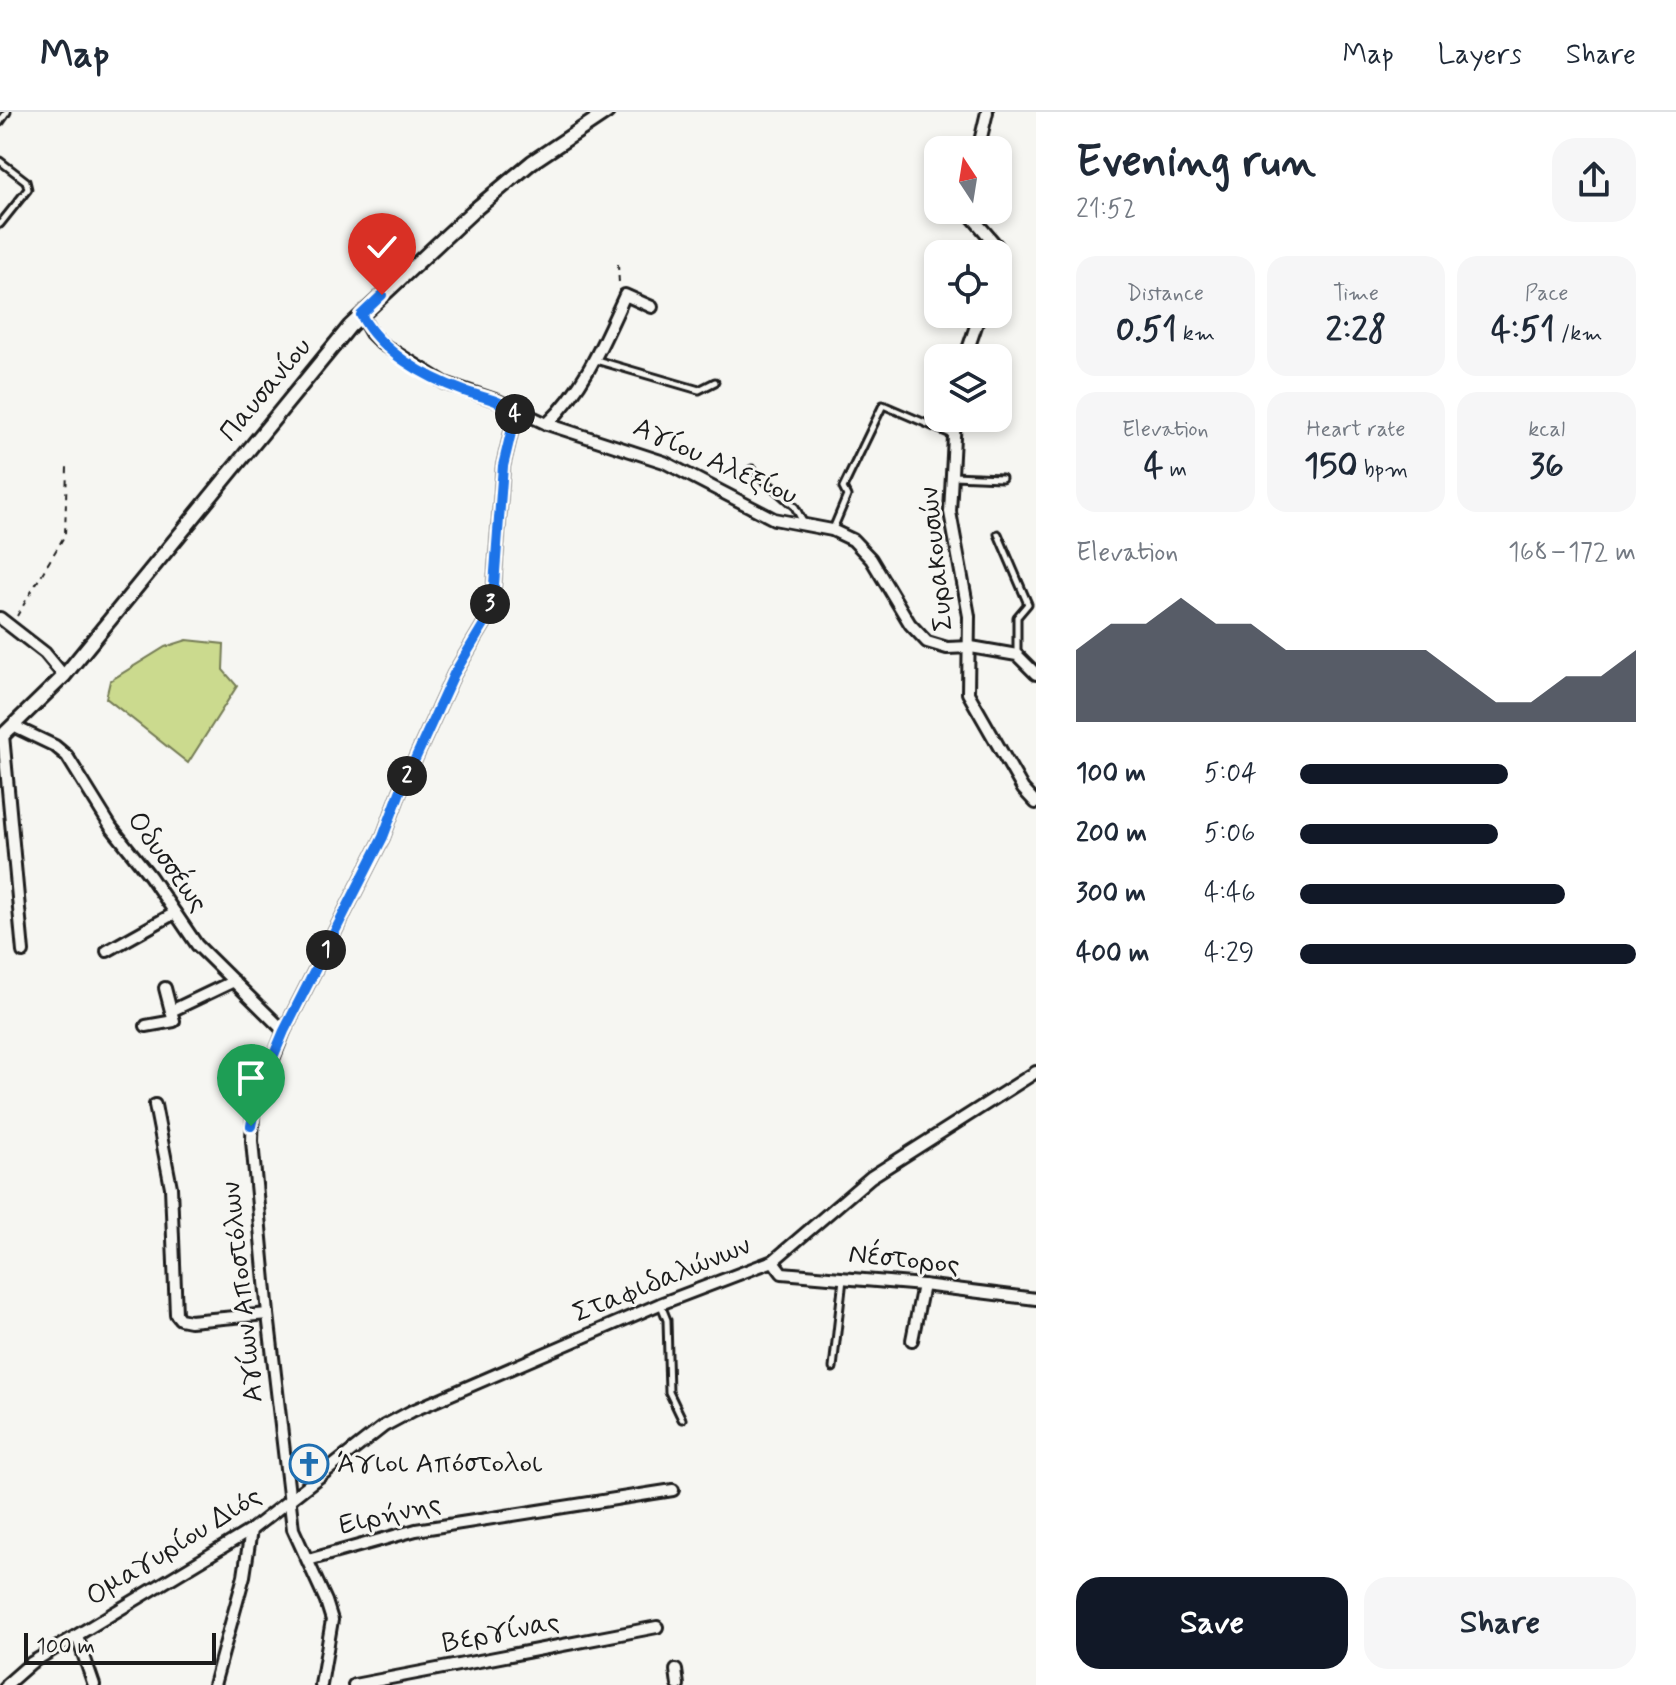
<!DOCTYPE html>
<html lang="en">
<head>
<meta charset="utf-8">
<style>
  body { margin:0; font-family:Mynerve,sans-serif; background:#f6f6f7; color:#1f2937; height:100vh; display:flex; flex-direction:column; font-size:30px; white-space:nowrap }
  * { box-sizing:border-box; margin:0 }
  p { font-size:26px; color:#747a83 }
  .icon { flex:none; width:44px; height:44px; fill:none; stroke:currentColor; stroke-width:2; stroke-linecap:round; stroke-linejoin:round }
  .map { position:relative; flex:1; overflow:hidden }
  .side { display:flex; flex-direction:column; background:#fff; width:640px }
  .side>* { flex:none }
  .needle { width:52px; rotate:348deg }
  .buttons { position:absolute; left:924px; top:24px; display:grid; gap:16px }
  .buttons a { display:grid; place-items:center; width:88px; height:88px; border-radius:16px; background:#fff; box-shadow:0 4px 12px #0003; font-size:40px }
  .scale { position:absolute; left:24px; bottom:20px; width:192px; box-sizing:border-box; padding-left:8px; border:4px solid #1c1c1c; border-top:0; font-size:22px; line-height:28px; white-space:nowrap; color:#1c1c1c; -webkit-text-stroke:6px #f6f6f2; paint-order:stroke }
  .pin { position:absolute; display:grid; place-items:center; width:68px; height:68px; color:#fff; margin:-82px -34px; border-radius:50% 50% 50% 0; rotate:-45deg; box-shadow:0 0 8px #0007 }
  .pin .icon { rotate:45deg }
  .km { position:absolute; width:40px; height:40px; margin:-20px; border-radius:50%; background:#222; color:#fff; font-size:22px; line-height:40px; text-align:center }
  .round { display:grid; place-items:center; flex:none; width:84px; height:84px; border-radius:24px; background:#f6f6f7 }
  .summary { display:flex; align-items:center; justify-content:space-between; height:136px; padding:0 40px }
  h1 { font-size:44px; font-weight:700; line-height:60px }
  .figures { display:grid; grid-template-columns:repeat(3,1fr); gap:12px; height:136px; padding:8px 40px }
  .figures div { display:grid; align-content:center; border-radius:20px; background:#f6f6f7; text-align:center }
  .figures b { font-size:34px; font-weight:700 }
  .figures small { font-size:22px; font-weight:400 }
  .figures p { font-size:22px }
  .chart { height:224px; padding:16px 40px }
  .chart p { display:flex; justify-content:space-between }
  .chart svg { width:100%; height:144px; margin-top:8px; fill:#111827; opacity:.7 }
  .cta { display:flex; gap:16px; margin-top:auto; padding:16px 40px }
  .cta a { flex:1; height:92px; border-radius:24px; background:#111827; color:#fff; font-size:32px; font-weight:700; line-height:92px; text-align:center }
  .cta a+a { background:#f6f6f7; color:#1f2937 }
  ul { padding:0 40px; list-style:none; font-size:26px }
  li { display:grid; grid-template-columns:128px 96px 1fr; align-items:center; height:60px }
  li i { height:20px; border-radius:10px; background:#111827 }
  header { display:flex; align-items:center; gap:48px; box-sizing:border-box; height:112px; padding:0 40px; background:#fff; border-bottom:2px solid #e0e1e3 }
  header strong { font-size:38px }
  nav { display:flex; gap:44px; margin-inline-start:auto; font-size:28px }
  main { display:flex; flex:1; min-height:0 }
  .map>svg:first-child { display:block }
</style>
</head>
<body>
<header>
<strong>Map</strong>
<nav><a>Map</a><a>Layers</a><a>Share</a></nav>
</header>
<main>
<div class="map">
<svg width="1036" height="1573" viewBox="0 0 1036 1573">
  <rect width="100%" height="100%" fill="#f6f6f2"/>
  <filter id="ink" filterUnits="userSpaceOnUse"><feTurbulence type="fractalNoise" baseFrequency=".0125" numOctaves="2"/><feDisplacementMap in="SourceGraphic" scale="16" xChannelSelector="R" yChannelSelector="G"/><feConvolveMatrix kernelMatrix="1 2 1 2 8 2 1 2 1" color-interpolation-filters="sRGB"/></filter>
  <g filter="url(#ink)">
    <path fill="#cbda8e" stroke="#747b55" stroke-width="2" d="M187,528L224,532L223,558L237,574L188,651L106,586L110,569L165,535Z"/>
    <path fill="#e1bd93" stroke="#1c1c1c" stroke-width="2" d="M316,1342L318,1355L302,1362L298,1346Z"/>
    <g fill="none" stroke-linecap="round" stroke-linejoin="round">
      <g stroke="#1c1c1c" stroke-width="11">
        <g id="service">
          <path d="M0,10L7,0"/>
          <path d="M0,49L26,69L28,77L0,112"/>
          <path d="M596,248L699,278L715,270"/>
          <path d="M752,357L795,395L804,412"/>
          <path d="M953,364L1002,366"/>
          <path d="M833,417L847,384L843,376L883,293L953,323"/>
          <path d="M998,422L1028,492L1017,505V542"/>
          <path d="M661,1193L667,1208L669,1280L682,1307"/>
          <path d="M833,1256L843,1167"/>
        </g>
      </g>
      <g stroke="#1c1c1c" stroke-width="16">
        <g id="minor">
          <path d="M978,38L987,0"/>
          <path d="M966,98L997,134L998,143"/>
          <path d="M361,203L371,221L382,232L445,271L498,289L547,312L664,350L774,407L832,418L853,428L871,447L910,512L927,530L947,536L971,535L1017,543L1036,562"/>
          <path d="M965,246L980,202"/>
          <path d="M955,306L950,400L969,504L968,581L1023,677L1036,691"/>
          <path d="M547,312C584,277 604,229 625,183L652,195"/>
          <path d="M0,506L45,541L64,564"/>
          <path d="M13,614L55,634L67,644L111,715L150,764L197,833L284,919"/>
          <path d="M3,623L23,840"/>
          <path d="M107,839L175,801"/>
          <path d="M165,876L171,899L234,869"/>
          <path d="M146,914L174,909L171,899"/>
          <path d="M155,993L171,1075L176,1202L180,1207L190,1209L268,1202"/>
          <path d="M773,1149L782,1161L923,1173L1036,1187"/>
          <path d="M912,1228L923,1173"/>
          <path d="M308,1448L416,1418L673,1378"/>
          <path d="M77,1524L94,1573"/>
          <path d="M676,1558L678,1573"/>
          <path d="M6,1573L31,1551L251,1418L384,1314L412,1299L660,1192L773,1149L871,1065L1036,960"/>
          <path d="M214,1573L244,1464L251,1418"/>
          <path d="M321,1573L332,1508L326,1489L293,1417L268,1202L252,1029L253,998L284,919L383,725L400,680L454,562L487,507L494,473L503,354L516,300"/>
          <path d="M354,1573L657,1515"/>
        </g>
      </g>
      <g stroke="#1c1c1c" stroke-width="18">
        <path id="tertiary" d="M0,626L64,564L350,214L472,100L532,50L607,0"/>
      </g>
      <g stroke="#1c1c1c" stroke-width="2" stroke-dasharray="6 6" stroke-linecap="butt">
        <path d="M618,152L619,172"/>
        <path d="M17,504L65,423L67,355"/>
      </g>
      <use href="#service" stroke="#f6f6f2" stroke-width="5"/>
      <use href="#minor" stroke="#f6f6f2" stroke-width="10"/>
      <use href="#tertiary" stroke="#f6f6f2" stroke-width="12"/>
    </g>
  </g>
  <g fill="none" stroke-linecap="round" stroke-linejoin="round" filter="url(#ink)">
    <g stroke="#fff" stroke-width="16">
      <path id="route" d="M251,1014L257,983L284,919L383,725L400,680L454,562L487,507L494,473L503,354L516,300C500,288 482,285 464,279C425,265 381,240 361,203L382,183"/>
    </g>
    <use href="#route" stroke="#1a73e8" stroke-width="10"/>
  </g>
  <defs>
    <g id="church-ring" transform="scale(2)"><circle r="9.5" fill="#f6f6f2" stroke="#1f6fb2" stroke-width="1.5"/><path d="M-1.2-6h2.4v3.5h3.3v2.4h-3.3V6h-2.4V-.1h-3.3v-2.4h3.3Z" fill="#1f6fb2"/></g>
  </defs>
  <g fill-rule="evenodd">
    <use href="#church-ring" x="309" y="1352"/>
  </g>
  <g text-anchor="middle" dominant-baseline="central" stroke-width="6" stroke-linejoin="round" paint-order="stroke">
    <g font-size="28" fill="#1c1c1c" stroke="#f6f6f2">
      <text transform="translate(266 278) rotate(-50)">Παυσανίου</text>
      <text transform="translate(715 350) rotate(24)">Αγίου Αλεξίου</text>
      <text transform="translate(937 447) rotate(-96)">Συρακουσών</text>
      <text transform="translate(167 750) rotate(54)">Οδυσσέως</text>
      <text transform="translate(904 1148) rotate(6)">Νέστορος</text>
      <text transform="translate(662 1168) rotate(-22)">Σταφιδαλώνων</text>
      <text transform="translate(243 1180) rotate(-96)">Αγίων Αποστόλων</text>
      <text transform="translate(390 1403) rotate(-13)">Ειρήνης</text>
      <text transform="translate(174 1435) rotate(-32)">Ομαγυρίου Διός</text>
      <text transform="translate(501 1521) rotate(-11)">Βεργίνας</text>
    </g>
    <g font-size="28" fill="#1c1c1c" stroke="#f6f6f2" text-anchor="start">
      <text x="337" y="1352">Άγιοι Απόστολοι</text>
    </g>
  </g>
</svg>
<div class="buttons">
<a><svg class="needle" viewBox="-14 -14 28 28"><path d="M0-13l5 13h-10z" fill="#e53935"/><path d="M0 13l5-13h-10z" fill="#747a83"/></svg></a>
<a><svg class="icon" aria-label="locate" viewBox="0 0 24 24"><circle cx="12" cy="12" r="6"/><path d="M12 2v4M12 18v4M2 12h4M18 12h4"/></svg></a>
<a><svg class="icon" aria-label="layers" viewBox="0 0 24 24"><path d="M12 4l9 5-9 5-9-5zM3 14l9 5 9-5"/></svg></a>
</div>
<div class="scale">100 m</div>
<div class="pin" style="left:251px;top:1014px;background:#1e9e55"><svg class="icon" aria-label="arrive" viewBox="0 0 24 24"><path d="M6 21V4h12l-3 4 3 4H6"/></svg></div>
<div class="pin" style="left:382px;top:183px;background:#d93025"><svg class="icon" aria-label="check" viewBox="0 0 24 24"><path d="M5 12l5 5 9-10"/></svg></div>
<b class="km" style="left:326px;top:838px">1</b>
<b class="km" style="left:407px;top:664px">2</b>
<b class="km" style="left:490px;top:492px">3</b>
<b class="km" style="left:515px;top:302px">4</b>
</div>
<section class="side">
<div class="summary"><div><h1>Evening run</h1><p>21:52</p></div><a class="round"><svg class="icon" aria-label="share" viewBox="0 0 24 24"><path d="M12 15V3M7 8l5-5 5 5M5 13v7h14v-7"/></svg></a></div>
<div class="figures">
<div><p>Distance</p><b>0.51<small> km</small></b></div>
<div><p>Time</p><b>2:28</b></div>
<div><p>Pace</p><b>4:51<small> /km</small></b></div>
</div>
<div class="figures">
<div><p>Elevation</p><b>4<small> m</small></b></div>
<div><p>Heart rate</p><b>150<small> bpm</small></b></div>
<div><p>kcal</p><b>36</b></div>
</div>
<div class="chart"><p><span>Elevation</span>168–172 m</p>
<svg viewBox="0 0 160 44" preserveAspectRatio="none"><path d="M0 44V22L10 14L20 14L30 6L40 14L50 14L60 22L70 22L80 22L90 22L100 22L110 30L120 38L130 38L140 30L150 30L160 22V44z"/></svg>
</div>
<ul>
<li><b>100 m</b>5:04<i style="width:62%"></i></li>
<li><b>200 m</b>5:06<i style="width:59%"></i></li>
<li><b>300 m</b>4:46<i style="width:79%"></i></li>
<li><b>400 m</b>4:29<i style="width:100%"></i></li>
</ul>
<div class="cta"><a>Save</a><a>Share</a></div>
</section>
</main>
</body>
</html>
